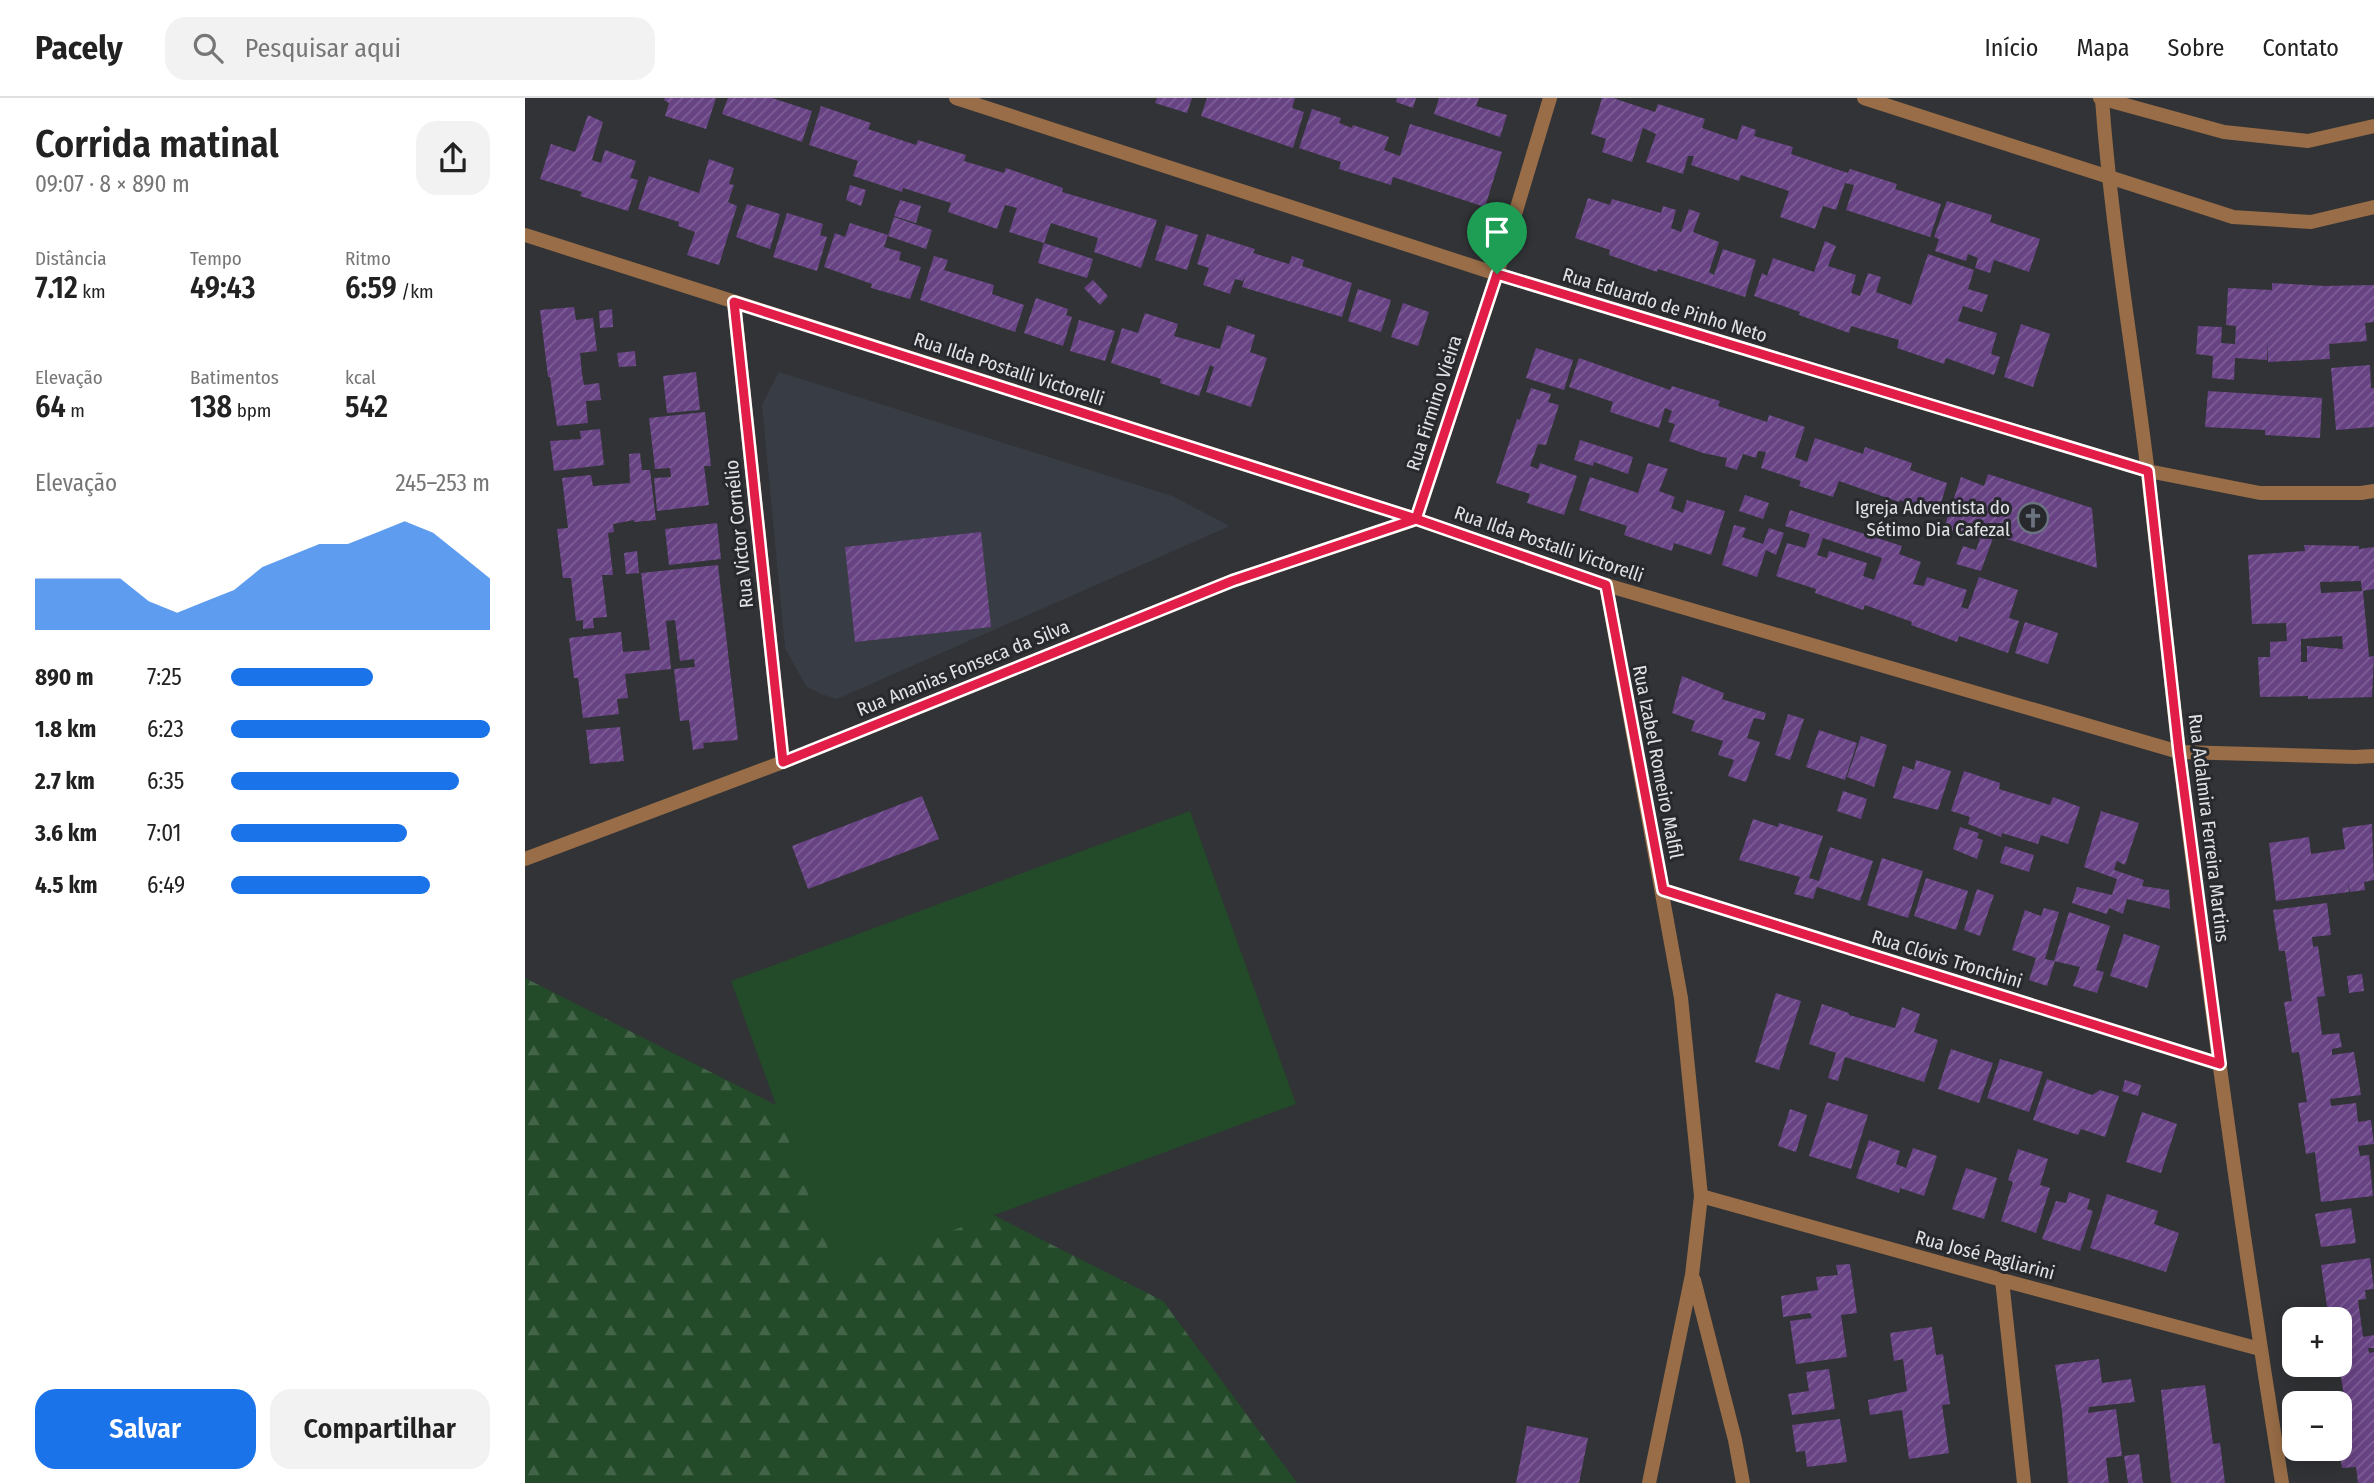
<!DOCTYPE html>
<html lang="pt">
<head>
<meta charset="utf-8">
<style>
  body { margin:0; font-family:"Fira Sans Condensed",sans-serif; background:#f2f2f2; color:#222; height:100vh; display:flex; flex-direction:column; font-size:26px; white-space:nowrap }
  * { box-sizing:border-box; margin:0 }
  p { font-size:23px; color:#767676 }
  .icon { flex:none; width:38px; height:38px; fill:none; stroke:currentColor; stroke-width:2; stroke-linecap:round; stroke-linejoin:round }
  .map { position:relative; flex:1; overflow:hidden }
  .panel { display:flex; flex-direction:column; background:#fff; width:525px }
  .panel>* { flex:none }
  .buttons { position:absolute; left:1757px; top:1209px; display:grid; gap:14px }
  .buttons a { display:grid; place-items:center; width:70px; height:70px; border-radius:14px; background:#fff; box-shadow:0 4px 18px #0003; font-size:35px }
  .pin { position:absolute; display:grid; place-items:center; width:60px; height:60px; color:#fff; margin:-72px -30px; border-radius:50% 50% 50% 0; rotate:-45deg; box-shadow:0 0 7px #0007 }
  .pin .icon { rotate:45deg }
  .round { display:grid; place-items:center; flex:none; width:74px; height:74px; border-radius:21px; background:#f2f2f2 }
  .summary { display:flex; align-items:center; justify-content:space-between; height:119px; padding:0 35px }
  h1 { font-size:38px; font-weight:600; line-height:52px }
  .stats { display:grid; grid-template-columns:repeat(3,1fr); gap:10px; height:119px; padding:7px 35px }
  .stats div { display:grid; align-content:center }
  .stats b { font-size:30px; font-weight:600 }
  .stats small { font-size:19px; font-weight:400 }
  .stats p { font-size:19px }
  .chart { height:196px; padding:14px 35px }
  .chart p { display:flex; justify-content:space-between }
  .chart svg { width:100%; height:126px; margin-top:7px; fill:#1a73e8; opacity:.7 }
  .cta { display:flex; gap:14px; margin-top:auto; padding:14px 35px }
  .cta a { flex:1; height:80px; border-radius:21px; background:#1a73e8; color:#fff; font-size:28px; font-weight:600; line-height:80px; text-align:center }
  .cta a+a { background:#f2f2f2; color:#222 }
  ul { padding:0 35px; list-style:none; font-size:23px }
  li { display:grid; grid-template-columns:112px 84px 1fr; align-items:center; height:52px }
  li i { height:18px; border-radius:9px; background:#1a73e8 }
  header { display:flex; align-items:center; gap:42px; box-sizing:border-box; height:98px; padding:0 35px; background:#fff; border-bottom:2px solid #e0e0e0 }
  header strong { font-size:33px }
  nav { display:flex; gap:38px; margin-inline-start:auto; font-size:24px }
  .search { width:490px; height:63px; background:#f2f2f2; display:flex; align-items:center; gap:18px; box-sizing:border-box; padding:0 24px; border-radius:21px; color:#767676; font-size:26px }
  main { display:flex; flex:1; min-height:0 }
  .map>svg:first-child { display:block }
</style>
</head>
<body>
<header>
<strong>Pacely</strong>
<div class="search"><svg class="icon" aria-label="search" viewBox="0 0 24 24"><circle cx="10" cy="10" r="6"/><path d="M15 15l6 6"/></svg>Pesquisar aqui</div>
<nav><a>Início</a><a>Mapa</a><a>Sobre</a><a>Contato</a></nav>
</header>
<main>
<section class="panel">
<div class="summary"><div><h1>Corrida matinal</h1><p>09:07 · 8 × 890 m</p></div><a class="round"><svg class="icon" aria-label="share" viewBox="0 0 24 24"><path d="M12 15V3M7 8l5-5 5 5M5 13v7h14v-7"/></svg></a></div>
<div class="stats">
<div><p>Distância</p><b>7.12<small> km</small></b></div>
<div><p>Tempo</p><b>49:43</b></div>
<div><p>Ritmo</p><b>6:59<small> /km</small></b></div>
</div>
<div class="stats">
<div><p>Elevação</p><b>64<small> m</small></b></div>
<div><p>Batimentos</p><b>138<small> bpm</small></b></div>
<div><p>kcal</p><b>542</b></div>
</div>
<div class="chart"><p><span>Elevação</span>245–253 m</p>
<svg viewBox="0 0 160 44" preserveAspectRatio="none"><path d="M0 44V26L10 26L20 26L30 26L40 34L50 38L60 34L70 30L80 22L90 18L100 14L110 14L120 10L130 6L140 10L150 18L160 26V44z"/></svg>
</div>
<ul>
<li><b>890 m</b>7:25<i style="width:55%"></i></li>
<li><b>1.8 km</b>6:23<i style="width:100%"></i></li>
<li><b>2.7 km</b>6:35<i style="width:88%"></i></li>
<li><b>3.6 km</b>7:01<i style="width:68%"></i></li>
<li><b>4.5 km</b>6:49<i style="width:77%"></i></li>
</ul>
<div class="cta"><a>Salvar</a><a>Compartilhar</a></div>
</section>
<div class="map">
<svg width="1849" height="1385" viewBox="0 0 1849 1385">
  <defs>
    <pattern id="forest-firs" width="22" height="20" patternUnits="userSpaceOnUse" patternTransform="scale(1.75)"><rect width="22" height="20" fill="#234a29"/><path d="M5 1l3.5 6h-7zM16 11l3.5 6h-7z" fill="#436448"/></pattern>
    <pattern id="building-hatch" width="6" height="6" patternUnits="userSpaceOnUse" patternTransform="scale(1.75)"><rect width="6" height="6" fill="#684384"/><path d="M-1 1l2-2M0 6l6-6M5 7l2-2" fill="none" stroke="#7d5e95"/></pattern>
  </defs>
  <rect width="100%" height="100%" fill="#313336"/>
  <path fill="#383d45" d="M254,274L647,398L705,428L312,601L296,596L281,588L260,550L237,307Z"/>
  <path fill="url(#forest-firs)" d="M0,880L638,1203L772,1385H0Z"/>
  <path fill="#234a29" d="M665,713L771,1006L312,1175L206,883Z"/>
  <g fill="url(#building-hatch)" fill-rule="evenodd">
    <path d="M140,0H191L181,31L140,18L144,5L139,2Z"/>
    <path d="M203,0H247L287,13L277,44L197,16Z"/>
    <path d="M632,0H667L662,15L630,5Z"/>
    <path d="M682,0H770L767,10L779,14L768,50L676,18Z"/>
    <path d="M872,0H891L888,10L871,4Z"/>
    <path d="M914,0H954L951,8L982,17L975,39L909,16Z"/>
    <path d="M1077,0H1088L1130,14L1133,6L1180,21L1177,30L1212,42L1217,27L1231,32L1229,38L1268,49L1266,56L1323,75L1325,71L1372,86L1370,91L1416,106L1405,139L1321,112L1329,87L1320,85L1311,112L1298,108L1290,131L1255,119L1264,93L1216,77L1214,83L1166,67L1169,58H1163L1158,76L1121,64L1131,36L1118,30L1107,64L1077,54L1081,41L1066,36Z"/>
    <path d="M296,8L346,25L343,31L391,47L393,42L441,57L439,63L479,75L481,70L538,90L537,94L632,122L616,170L569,154L573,140L526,125L519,145L484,134L492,110L480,107L472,131L423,114L426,105L378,90L377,94L328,78L333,63L284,47Z"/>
    <path d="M787,11L816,20L814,25L827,30L828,27L864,39L859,52L875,58L885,26L977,54L960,109L868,79L866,87L814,71L816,64L774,50Z"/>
    <path d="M63,17L78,24L67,62L76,65L80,52L111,63L105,80L113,82L103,113L55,98L57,94L15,81L26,46L50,54Z"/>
    <path d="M184,61L209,70L204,86L209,87L203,104L212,108L194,167L162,157L170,134L153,128L154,124L113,111L124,78L174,95Z"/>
    <path d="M325,87L341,92L336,108L321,102Z"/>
    <path d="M1063,100L1085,107L1087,101L1136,115L1138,108L1151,112L1146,130L1156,134L1164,111L1175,115L1168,134L1194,144L1184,174L1189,177L1198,151L1231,162L1220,199L1133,171L1132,174L1084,157L1085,152L1050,140Z"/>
    <path d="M375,102L396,108L391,125L369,118Z"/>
    <path d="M1422,103L1467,117L1465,124L1515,141L1504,174L1469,162L1465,175L1450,170L1453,160L1443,156L1441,163L1410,153L1414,141L1409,139Z"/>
    <path d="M222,106L255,116L245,151L211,139Z"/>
    <path d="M262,115L298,126L295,137L302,139L292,173L248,159Z"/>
    <path d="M369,119L407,132L401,151L363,138Z"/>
    <path d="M325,125L363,137L359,149L376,154L374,162L396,169L385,201L346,190L347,186L299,169L310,135L320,139Z"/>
    <path d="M641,127L673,137L662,172L630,162Z"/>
    <path d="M682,136L730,151L728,155L764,166L767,158L779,162L777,168L827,185L817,219L717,189L721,176L718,183L710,181L705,196L678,187L684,170L672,166Z"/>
    <path d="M1300,143L1311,148L1303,168L1331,177L1326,195L1335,198L1343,175L1356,179L1351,194L1386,207L1403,156L1449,172L1443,191L1463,197L1457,214L1438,208L1433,223L1472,235L1466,256L1475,259L1469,277L1421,260L1419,266L1372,250L1374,242L1326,228L1324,235L1274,217L1275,214L1229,198L1237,175L1242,178L1248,160L1289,174Z"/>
    <path d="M519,145L568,161L562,180L513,165Z"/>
    <path d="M409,158L423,162L419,172L469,187L467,196L499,207L490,234L395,202Z"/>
    <path d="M568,182L583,198L575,207L559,190Z"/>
    <path d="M1747,185L1800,188L1849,187V224L1840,225L1842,243L1804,246L1805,261L1743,264V243L1742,262L1710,260L1709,282L1687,280L1688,258L1671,256L1673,228L1697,229L1696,245L1710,246L1711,228L1701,227L1703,190L1747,192Z"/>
    <path d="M833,191L866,202L856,234L823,223Z"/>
    <path d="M511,200L543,211L541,217L547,219L538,248L499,235Z"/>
    <path d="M878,205L904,214L893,248L866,239Z"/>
    <path d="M49,209L51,222L68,220L72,253L55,255L57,276L59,287L74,285L76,302L61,303L63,325L32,328L25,279H23L15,212Z"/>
    <path d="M87,211L88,229L75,230L74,213Z"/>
    <path d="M620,215L653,226L649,238L695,251L702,227L730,237L725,254L742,260L726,309L681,294L689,269L685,267L674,298L635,285L636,281L586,265L597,230L613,235Z"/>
    <path d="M554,222L590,233L580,263L545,253Z"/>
    <path d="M1496,226L1525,236L1508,289L1479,279Z"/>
    <path d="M1011,250L1048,262L1039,292L1001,280Z"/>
    <path d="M110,253L111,268L94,269L92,255Z"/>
    <path d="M1054,260L1145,292L1147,288L1195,303L1193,308L1242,324L1244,317L1280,329L1270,359L1282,364L1290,340L1338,356L1340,349L1387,365L1385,372L1422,385L1413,415L1375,402L1374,404L1314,383L1308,399L1274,388L1276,383L1236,370L1241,354L1233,353L1231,360L1218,356L1212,372L1200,368L1202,360L1178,355L1144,343L1150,326L1143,324L1147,313L1140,310L1134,330L1085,314L1088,304L1044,289Z"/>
    <path d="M1845,267L1846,290H1849V329L1811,332L1806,270Z"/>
    <path d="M171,274L175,312L142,315L138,278Z"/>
    <path d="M1006,290L1026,296L1023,304L1034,307L1021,347L1013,346L1005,368L1013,371L1015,365L1052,378L1039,417L1002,405L1005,396L971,385L992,321L995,322Z"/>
    <path d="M1683,293L1797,300L1795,340L1740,337V332L1680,329Z"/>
    <path d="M180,314L186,368H179L184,407L132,413L129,380L146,379L145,370L130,371L124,320Z"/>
    <path d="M75,331L79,367L29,373L25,343L56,341L55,333Z"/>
    <path d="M1055,342L1108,359L1103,376L1069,364L1068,368L1049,362Z"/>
    <path d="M115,355L117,372H125L131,422L109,424V422L88,426L89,434L83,435L88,477H77L82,519L68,520L69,530L58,531V522L51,523L46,480H38L32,431L43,430L37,380L66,377L68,388L105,385L104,356Z"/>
    <path d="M1123,365L1143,371L1134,393L1150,399L1146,410L1158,415L1162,402L1200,413L1186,457L1149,445L1147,453L1099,437L1102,428L1054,412L1065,379L1113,395Z"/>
    <path d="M1463,376L1567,410L1572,470L1469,437L1456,473L1431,466L1438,448L1451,452L1455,441L1419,430L1436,379L1459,388Z"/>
    <path d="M1220,397L1244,405L1238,421L1214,413Z"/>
    <path d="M1265,412L1377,448L1374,456L1396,464L1388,486L1399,488L1402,479L1442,492L1436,509L1443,511L1454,479L1493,492L1484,520L1494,523L1483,555L1434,538L1432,544L1386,527L1387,524L1340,507L1338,512L1290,495L1291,491L1251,478L1262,445L1280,450L1285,436L1260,428ZM1298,440L1357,460L1349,482L1338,478L1342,465L1304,453L1302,460L1292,457Z"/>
    <path d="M192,425L196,461L144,467L140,431Z"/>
    <path d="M1209,427L1221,430L1217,439L1238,446L1244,430L1259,435L1251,457L1241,452L1232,479L1197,467Z"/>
    <path d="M456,434L466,529L330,544L320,449Z"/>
    <path d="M1779,447L1834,448V451L1849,449V491L1837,493L1836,483L1795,484L1796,495L1838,493L1844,559L1849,558L1847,599L1783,601V598L1735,599L1733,559H1745V544L1762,543L1761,525L1727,526L1723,457L1780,453ZM1817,538L1818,551L1782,548V564H1776V541Z"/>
    <path d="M112,453L114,475L101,476L99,455Z"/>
    <path d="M193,467L213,642L178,645L179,650L168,652L164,622L155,623L149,571L170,569L169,561L155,563L150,522L141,523L146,571L100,576L103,600L92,601L94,616L58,620L53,580H49L44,540L96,534L98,554L125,552L116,475Z"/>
    <path d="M1500,524L1533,535L1523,566L1490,555Z"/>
    <path d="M1157,578L1199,595L1197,601L1241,615L1239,622L1229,620L1222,640L1235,644L1221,684L1203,678L1209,662L1193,657L1198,643L1166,633L1170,623L1147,615Z"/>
    <path d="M1263,616L1279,621L1265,662L1250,657Z"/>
    <path d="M95,629L99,663L65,666L61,632Z"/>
    <path d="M1294,632L1332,645L1320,682L1281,669Z"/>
    <path d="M1336,638L1362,647L1349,689L1322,679Z"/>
    <path d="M1391,662L1426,673L1413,712L1368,700L1378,668L1389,672Z"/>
    <path d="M1439,673L1475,685L1474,691L1525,707L1528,699L1555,709L1543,746L1516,737L1513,746L1477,735L1476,739L1443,726L1445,719L1426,713Z"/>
    <path d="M1318,693L1342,701L1336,721L1312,713Z"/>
    <path d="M397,698L414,741L283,791L267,748Z"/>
    <path d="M1576,713L1614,725L1600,767L1592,763L1589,772L1619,782L1617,788L1644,792L1645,811L1602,801L1598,816L1584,810L1582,816L1547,805L1552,789L1587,797L1592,781L1559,769Z"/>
    <path d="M1228,721L1253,729L1254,725L1298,738L1284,780L1294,783L1305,749L1348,763L1335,803L1292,789L1288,801L1269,796L1275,779L1214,762Z"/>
    <path d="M1847,726L1849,782L1839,784L1840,792L1825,794L1823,784L1824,794L1751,803L1744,745L1784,739L1786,756L1820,751L1817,730Z"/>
    <path d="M1435,729L1454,735L1452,740L1458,742L1452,761L1428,751Z"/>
    <path d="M1480,748L1509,757L1504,774L1475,765Z"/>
    <path d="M1357,760L1398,773L1383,820L1342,807Z"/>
    <path d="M1401,780L1443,793L1431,832L1389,818Z"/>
    <path d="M1452,791L1469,797L1455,838L1439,832Z"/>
    <path d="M1802,805L1806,837L1787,839L1788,849L1793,848L1800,898L1792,899L1797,937L1814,935L1817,949L1807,951V957L1829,954L1836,997L1805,1001L1806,1008L1831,1005L1833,1024L1846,1022L1849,1046L1833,1048L1835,1058L1844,1057L1848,1098L1796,1104L1790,1054L1781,1056L1773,1005L1782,1004L1774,954L1767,955L1759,904L1767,903L1760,853H1754L1748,812Z"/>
    <path d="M1519,810L1534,814L1520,861L1530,863L1522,888L1504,882L1511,860L1487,852L1500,812L1516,818Z"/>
    <path d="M1544,814L1585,828L1571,872L1579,874L1572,895L1548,888L1555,869L1529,863Z"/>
    <path d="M1599,836L1635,848L1622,890L1585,878Z"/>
    <path d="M1837,876L1839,893L1824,895L1822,878Z"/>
    <path d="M1251,895L1276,903L1254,972L1230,964Z"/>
    <path d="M1297,906L1324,915V917L1370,930L1377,909L1395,916L1389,934L1413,942L1399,984L1320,959L1313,983L1303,980L1311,955L1284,946Z"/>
    <path d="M1426,951L1468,965L1454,1005L1413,991Z"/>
    <path d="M1475,961L1518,974L1504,1014L1462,1000Z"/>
    <path d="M1522,981L1567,997L1575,992L1594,998L1580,1039L1556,1031L1553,1037L1508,1022Z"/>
    <path d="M1600,982L1616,987L1613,998L1597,993Z"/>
    <path d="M1302,1004L1343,1017L1326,1071L1284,1058Z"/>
    <path d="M1265,1011L1282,1017L1271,1054L1253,1048Z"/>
    <path d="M1617,1014L1652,1026L1636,1075L1601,1064Z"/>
    <path d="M1344,1042L1375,1053L1371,1066L1381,1070L1388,1050L1412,1058L1399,1098L1375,1090L1374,1095L1331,1080Z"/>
    <path d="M1493,1051L1523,1061L1515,1087L1525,1090L1511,1135L1476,1123L1488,1084L1483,1082Z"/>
    <path d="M1441,1070L1472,1080L1459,1121L1427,1111Z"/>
    <path d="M1544,1094L1565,1101L1562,1111L1568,1113L1555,1153L1517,1141L1531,1103L1541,1105Z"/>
    <path d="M1582,1096L1633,1113L1629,1126L1654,1135L1641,1174L1565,1150Z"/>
    <path d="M1826,1110L1831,1145L1796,1149L1790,1116Z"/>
    <path d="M1845,1160L1849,1191L1840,1192L1841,1201L1833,1202L1838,1239L1849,1237V1250H1843L1844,1255L1849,1254V1385H1833L1831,1369L1817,1370L1815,1357L1821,1356L1815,1305L1820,1304L1814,1267L1815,1222H1804L1796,1167Z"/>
    <path d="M1325,1166L1332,1215L1316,1217L1322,1259L1271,1266L1265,1223L1287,1220L1285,1215L1258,1219L1256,1198L1293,1192L1291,1179L1313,1177L1311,1167Z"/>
    <path d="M1407,1229L1411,1257L1418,1256L1425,1306L1417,1307L1424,1355L1384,1361L1377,1312L1345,1317L1343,1302L1382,1293L1378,1261L1369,1263L1365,1235Z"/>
    <path d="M1574,1261L1577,1285L1606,1281L1610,1304L1564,1309L1563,1315L1591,1311L1597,1358L1581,1360L1584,1385H1543L1537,1313L1530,1267Z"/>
    <path d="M1304,1271L1310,1311L1267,1317L1263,1296L1284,1293L1281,1274Z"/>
    <path d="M1680,1287L1688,1346L1695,1345L1700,1385H1646L1636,1292Z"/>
    <path d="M1315,1321L1322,1364L1282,1369L1280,1353L1271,1354L1267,1327Z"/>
    <path d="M1002,1328L1063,1340L1054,1385H991Z"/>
    <path d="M1614,1356L1618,1385H1603L1599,1358Z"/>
  </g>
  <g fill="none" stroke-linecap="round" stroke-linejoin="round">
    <g stroke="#986d47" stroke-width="14">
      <path d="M431,0L972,176L1623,373L1735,395H1836L1849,393"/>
      <path d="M1577,1C1586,127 1608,251 1623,376C1634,469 1643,563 1654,655C1684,899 1718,1143 1757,1385"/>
      <path d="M0,137L891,421L1081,487L1654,654L1830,659L1849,658"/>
      <path d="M209,204L258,664"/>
      <path d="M891,421L972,176L1025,0"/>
      <path d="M1081,487L1156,900L1176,1098L1167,1177L1124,1385"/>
      <path d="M0,761L258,664L707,483L891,421"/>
      <path d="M1138,792L1695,966"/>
      <path d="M1176,1098L1477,1182L1735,1251"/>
      <path d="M1169,1182L1210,1342L1218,1385"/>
      <path d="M1477,1182L1499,1385"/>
    </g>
    <g stroke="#986d47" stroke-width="14">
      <path d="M1339,0L1708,119L1786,124L1849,109"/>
      <path d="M1575,0L1699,34L1783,43L1849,28"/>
    </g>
  </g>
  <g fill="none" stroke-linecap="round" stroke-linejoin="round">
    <g stroke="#fff" stroke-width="14">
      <path id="route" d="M972,176L891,421L707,483L258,664L209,204L891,421L1081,487L1138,792L1695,966L1654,654L1623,373L972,176"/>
    </g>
    <use href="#route" stroke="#e11d48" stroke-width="9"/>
  </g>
  <defs>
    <g id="church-ring" transform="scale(1.575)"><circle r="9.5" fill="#27292c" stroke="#6b7280" stroke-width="1.5"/><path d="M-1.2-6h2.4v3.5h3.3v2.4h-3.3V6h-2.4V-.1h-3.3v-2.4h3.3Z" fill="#6b7280"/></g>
  </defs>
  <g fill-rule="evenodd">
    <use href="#church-ring" x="1508" y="420"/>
  </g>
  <g text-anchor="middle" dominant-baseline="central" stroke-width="6" stroke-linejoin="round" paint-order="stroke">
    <g font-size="19" fill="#e1e2e4" stroke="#27292c">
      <text transform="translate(1140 207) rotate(17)">Rua Eduardo de Pinho Neto</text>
      <text transform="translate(484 271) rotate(18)">Rua Ilda Postalli Victorelli</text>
      <text transform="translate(909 305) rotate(-72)">Rua Firmino Vieira</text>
      <text transform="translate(214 436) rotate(-96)">Rua Victor Cornélio</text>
      <text transform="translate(1024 446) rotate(19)">Rua Ilda Postalli Victorelli</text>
      <text transform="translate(438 570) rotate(-22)">Rua Ananias Fonseca da Silva</text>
      <text transform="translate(1133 664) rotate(79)">Rua Izabel Romeiro Malfil</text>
      <text transform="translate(1684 730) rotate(83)">Rua Adalmira Ferreira Martins</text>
      <text transform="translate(1422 861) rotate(17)">Rua Clóvis Tronchini</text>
      <text transform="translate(1460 1157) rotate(15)">Rua José Pagliarini</text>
    </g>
    <g font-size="19" fill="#e1e2e4" stroke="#27292c" text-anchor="end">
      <text x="1485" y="409">Igreja Adventista do<tspan x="1485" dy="22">Sétimo Dia Cafezal</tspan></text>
    </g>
  </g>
</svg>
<div class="buttons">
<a>+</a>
<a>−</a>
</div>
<div class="pin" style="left:972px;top:176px;background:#1e9e55"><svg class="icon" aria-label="arrive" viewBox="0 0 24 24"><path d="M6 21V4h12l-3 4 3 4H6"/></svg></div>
</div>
</main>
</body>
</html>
